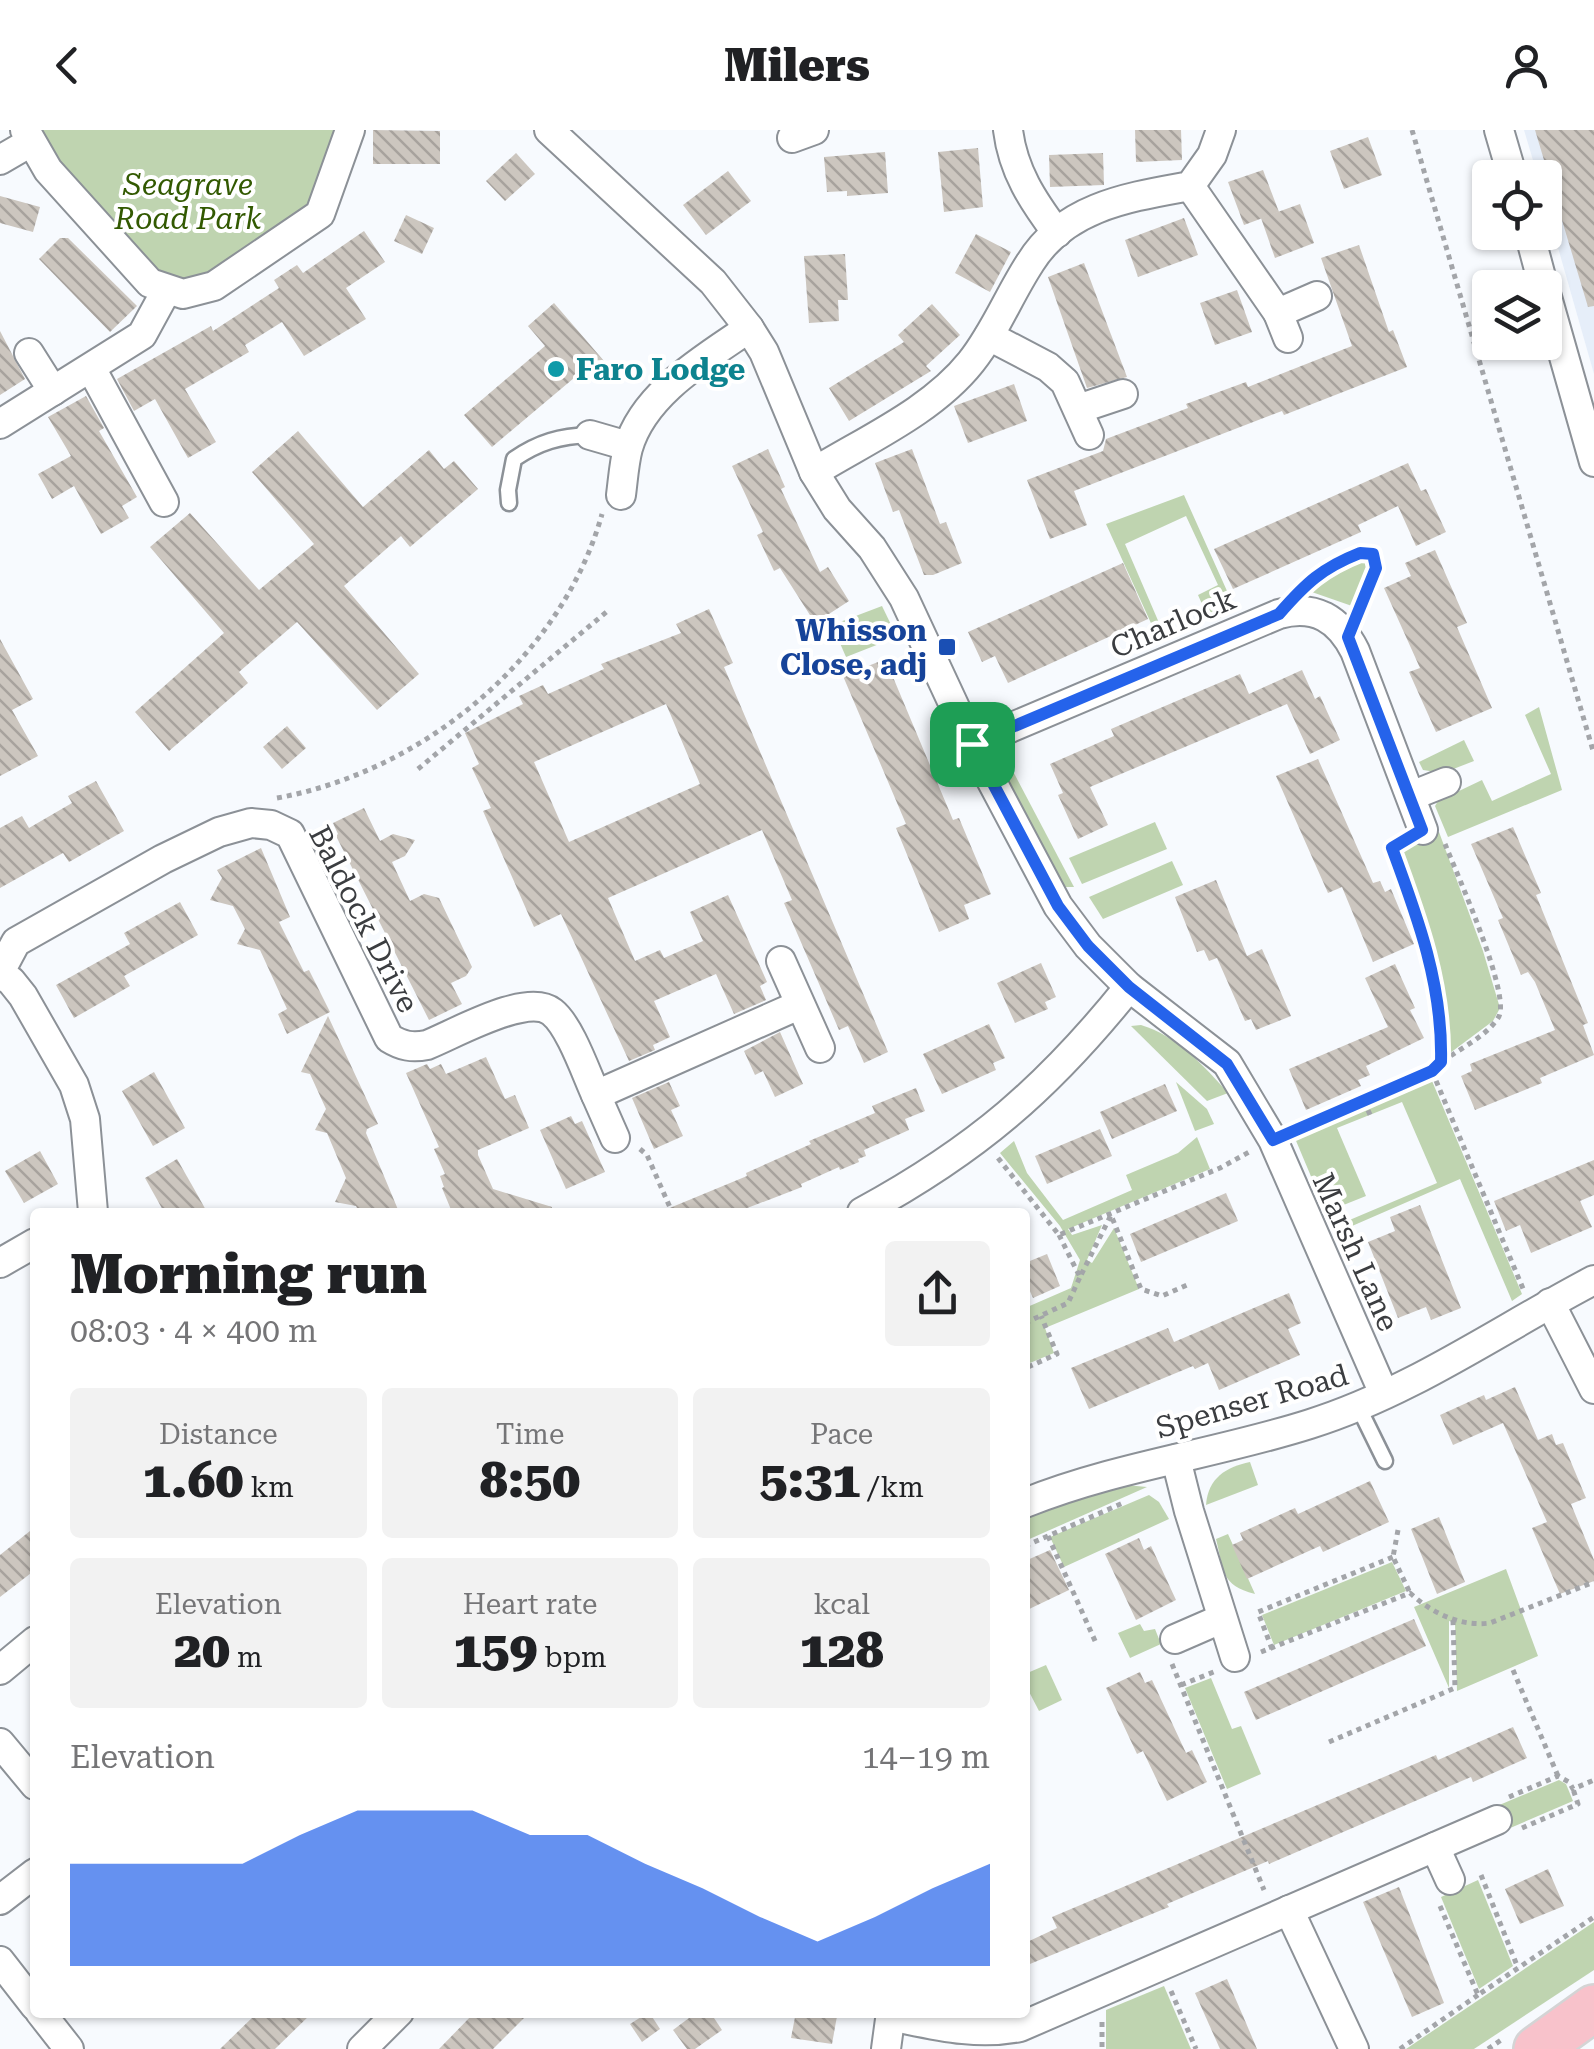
<!DOCTYPE html>
<html lang="en">
<head>
<meta charset="utf-8">
<style>
  body { margin:0; font-family:"Roboto Serif",serif; background:#f2f2f2; color:#202124; height:100vh; display:flex; flex-direction:column; font-size:38px; white-space:nowrap }
  * { box-sizing:border-box; margin:0 }
  p { font-size:32px; color:#757577 }
  .icon { flex:none; width:55px; height:55px; fill:none; stroke:currentColor; stroke-width:2; stroke-linecap:round; stroke-linejoin:round }
  .map { position:relative; flex:1; overflow:hidden }
  .panel { position:absolute; left:30px; top:1078px; width:1000px; height:810px; display:flex; flex-direction:column; background:#fff; border-radius:10px; box-shadow:0 2px 8px #0004 }
  .panel>* { flex:none }
  .tools { position:absolute; left:1472px; top:30px; display:grid; gap:20px }
  .tools a { display:grid; place-items:center; width:90px; height:90px; border-radius:10px; background:#fff; box-shadow:0 2px 8px #0004; font-size:50px }
  .pin { position:absolute; display:grid; place-items:center; width:85px; height:85px; color:#fff; margin:-42px; border-radius:20px; box-shadow:0 5px 15px #0006 }
  .round { display:grid; place-items:center; flex:none; width:105px; height:105px; border-radius:10px; background:#f2f2f2 }
  .head { display:flex; align-items:center; justify-content:space-between; height:170px; padding:0 40px }
  h1 { font-size:55px; font-weight:800; line-height:75px }
  .figures { display:grid; grid-template-columns:repeat(3,1fr); gap:15px; height:170px; padding:10px 40px }
  .figures div { display:grid; align-content:center; border-radius:10px; background:#f2f2f2; text-align:center }
  .figures b { font-size:50px; font-weight:800 }
  .figures small { font-size:28px; font-weight:400 }
  .figures p { font-size:28px }
  .chart { height:280px; padding:20px 40px }
  .chart p { display:flex; justify-content:space-between }
  .chart svg { width:100%; height:180px; margin-top:10px; fill:#2563eb; opacity:.7 }
  header { display:flex; justify-content:space-between; align-items:center; height:130px; padding:0 40px; background:#fff; font-size:45px; font-weight:800 }
  .map>svg:first-child { display:block }
</style>
</head>
<body>
<header><svg class="icon" aria-label="back" viewBox="0 0 24 24"><path d="M15 5l-7 7 7 7"/></svg>Milers<svg class="icon" aria-label="person" viewBox="0 0 24 24"><circle cx="12" cy="8" r="4"/><path d="M4 21q1-7 8-7t8 7"/></svg></header>
<div class="map">
<svg width="1594" height="1919" viewBox="0 0 1594 1919">
  <defs>
    <pattern id="building-back-hatch" width="6" height="6" patternUnits="userSpaceOnUse" patternTransform="scale(2.5)"><rect width="6" height="6" fill="#ccc6bf"/><path d="M-1 5l2 2M0 0l6 6M5-1l2 2" fill="none" stroke="#a7a29d"/></pattern>
  </defs>
  <rect width="100%" height="100%" fill="#f7fafe"/>
  <path fill="#e6eef9" d="M1524,0H1594V244L1545,72V48L1538,47Z"/>
  <g fill="#bfd4b0">
    <path d="M38,0H335L309,74L297,86L194,152L159,145L56,31Z"/>
    <path d="M1184,365L1236,481L1210,492L1198,465L1218,455L1186,386L1125,414L1166,509L1160,513L1106,394Z"/>
    <path d="M1360,427L1371,428L1373,437L1357,472L1352,476L1306,460L1333,438Z"/>
    <path d="M882,476L897,507L846,527L832,495Z"/>
    <path d="M1539,577L1562,660L1448,707L1435,676L1438,671L1482,650L1492,671L1551,644L1525,585Z"/>
    <path d="M1464,610L1474,631L1443,643L1423,640L1419,632Z"/>
    <path d="M1006,628L1074,757H1062L1006,649Z"/>
    <path d="M1155,692L1167,719L1082,754L1069,728Z"/>
    <path d="M1439,702L1483,821L1500,878L1493,891L1450,923L1445,916L1439,843L1397,721Z"/>
    <path d="M1172,731L1183,755L1103,789L1089,767Z"/>
    <path d="M1141,895C1176,905 1205,937 1228,963L1207,971L1131,896Z"/>
    <path d="M1423,948L1432,951L1522,1164L1512,1171L1460,1049L1336,1103L1333,1097L1437,1053L1402,972L1337,998L1366,1066L1326,1082L1294,1006Z"/>
    <path d="M1176,952L1207,979L1214,994L1195,1001Z"/>
    <path d="M1197,1007L1210,1039L1068,1099L1072,1105L1102,1095L1087,1130L1092,1133L1114,1098L1139,1159L1045,1198L1054,1223L1025,1235V1178L1071,1158L1080,1130L1060,1096L1000,1023L1014,1011L1027,1043L1063,1090L1132,1060L1126,1045L1178,1023Z"/>
    <path d="M1250,1332L1258,1355L1206,1375C1208,1348 1226,1337 1250,1332Z"/>
    <path d="M1126,1355L1147,1357L1025,1411V1387L1087,1364Z"/>
    <path d="M1149,1365L1159,1372L1169,1389L1064,1437L1050,1407Z"/>
    <path d="M1228,1404L1255,1464C1220,1455 1224,1440 1216,1409Z"/>
    <path d="M1392,1432L1406,1461L1274,1515L1262,1485Z"/>
    <path d="M1506,1439L1538,1526L1457,1561L1455,1493L1449,1491V1558L1414,1477Z"/>
    <path d="M1140,1494L1144,1501L1155,1499L1161,1514L1130,1528L1118,1503Z"/>
    <path d="M1046,1535L1062,1570L1039,1581L1025,1554V1544Z"/>
    <path d="M1211,1548L1232,1599L1241,1596L1261,1644L1227,1659L1185,1558Z"/>
    <path d="M1559,1650L1566,1654L1573,1671L1508,1699L1497,1676Z"/>
    <path d="M1478,1750L1513,1836L1479,1859L1441,1767Z"/>
    <path d="M1594,1792V1840L1474,1919H1406Z"/>
    <path d="M1164,1856L1191,1919H1106V1880Z"/>
  </g>
  <g fill="url(#building-back-hatch)" fill-rule="evenodd">
    <path d="M373,0L440,1V34H373Z"/>
    <path d="M1135,0H1181L1182,30L1136,32Z"/>
    <path d="M1535,0H1594V176L1588,177Z"/>
    <path d="M1368,7L1382,45L1344,59L1330,21Z"/>
    <path d="M978,18L983,77L944,82L938,22Z"/>
    <path d="M885,22L888,63L847,66V61L827,62L824,27Z"/>
    <path d="M516,23L535,44L505,71L486,51Z"/>
    <path d="M1103,23L1104,55L1050,57L1049,25Z"/>
    <path d="M1263,40L1279,82L1244,95L1228,52Z"/>
    <path d="M728,41L751,71L706,105L683,75Z"/>
    <path d="M0,66L40,77L33,102L0,93Z"/>
    <path d="M1300,74L1314,113L1275,128L1261,88Z"/>
    <path d="M406,85L434,98L422,124L394,111Z"/>
    <path d="M1184,88L1198,125L1138,147L1125,110Z"/>
    <path d="M364,101L385,132L346,158L366,189L304,226L282,192L245,215L249,222L185,259L216,312L188,328L155,269L134,281L117,249L211,196L213,201L279,158L274,150L297,135L303,143Z"/>
    <path d="M976,104L1011,122L990,162L955,143Z"/>
    <path d="M60,108H68L137,176L110,202L39,129Z"/>
    <path d="M1359,115L1389,202L1393,200L1407,237L1284,285L1282,281L1074,361L1087,395L1050,409L1027,350L1103,321L1106,309L1188,278L1186,274L1246,252L1248,257L1352,216L1321,128Z"/>
    <path d="M845,124L848,170H838L839,191L809,193L804,126Z"/>
    <path d="M1084,133L1127,247L1087,258L1048,147Z"/>
    <path d="M1237,160L1252,202L1215,215L1200,173Z"/>
    <path d="M554,173L604,231L578,253L574,248L492,317L464,285L545,216L528,196Z"/>
    <path d="M932,174L960,205L926,236L931,241L849,291L829,258L904,212L898,205Z"/>
    <path d="M0,201L25,249L0,265Z"/>
    <path d="M1014,254L1027,291L968,313L954,276Z"/>
    <path d="M86,266L104,298L99,301L137,367L122,376L129,388L101,404L74,356L52,369L38,344L71,326L48,287Z"/>
    <path d="M298,301L363,377L429,320L444,339L454,331L478,359L410,417L401,406L344,456L419,544L377,580L297,492L239,542L248,553L169,621L135,582L224,503L150,417L190,383L259,460L314,414L252,342Z"/>
    <path d="M768,319L785,357L781,359L820,442L828,437L849,471L815,493L780,438L774,441L757,405L763,402L732,336Z"/>
    <path d="M912,319L940,394L946,392L962,433L933,445H924L899,380L893,382L875,333Z"/>
    <path d="M1408,333L1421,361L1426,359L1446,402L1416,416L1398,376L1358,395L1361,402L1233,459L1214,419Z"/>
    <path d="M1435,420L1467,493L1457,497L1492,578L1436,602L1409,542L1420,538L1384,458L1411,446L1405,433Z"/>
    <path d="M1123,433L1148,489L1008,553L995,526L982,532L968,502Z"/>
    <path d="M709,479L733,533L724,537L888,922L864,933L848,896L839,900L784,773L792,770L762,700L608,768L635,831L660,820L664,828L703,811L690,782L728,765L767,852L760,856L766,870L734,884L716,844L654,871L670,907L653,915L655,920L629,931L561,784L534,797L483,681L491,678L472,638L479,634L465,603L523,574L519,566L543,555L548,564L604,539L601,534L681,503L676,494ZM666,574L700,654L569,712L534,632Z"/>
    <path d="M0,509L33,569L12,580L38,626L0,646Z"/>
    <path d="M878,532L883,543L890,540L953,690L959,688L991,764L964,775L969,789L939,802L896,698L906,694L843,546Z"/>
    <path d="M1302,540L1315,569L1320,566L1340,610L1310,624L1287,574L1090,657L1108,695L1078,709L1058,665L1063,663L1050,634L1114,606L1111,599L1240,544L1249,564Z"/>
    <path d="M287,596L306,618L282,639L263,617Z"/>
    <path d="M1318,629L1373,753L1380,751L1385,762L1391,759L1414,814L1373,832L1342,757L1328,763L1276,646Z"/>
    <path d="M96,651L124,701L69,732L63,723L0,758V698L22,686L29,698L72,673L68,666Z"/>
    <path d="M364,678L380,711L393,704L415,710L405,726L392,732L410,771L424,764L439,768L472,837L466,846L451,853L462,874L429,890L336,706L338,704L333,693Z"/>
    <path d="M1513,697L1541,763L1536,765L1588,893L1583,895L1594,925L1540,948L1542,953L1475,980L1461,946L1472,941L1470,934L1555,900L1535,852L1528,842L1521,845L1498,790L1503,788L1471,714Z"/>
    <path d="M261,718L290,787L279,792L304,842L309,840L330,882L287,904L278,884L287,879L260,820L237,814L245,799L233,776L210,770L222,748L217,740Z"/>
    <path d="M1216,750L1247,826L1262,819L1291,886L1256,900L1251,889L1245,891L1217,828L1209,831L1204,820L1197,822L1175,767Z"/>
    <path d="M180,772L198,805L124,846L130,856L74,888L56,855L130,814L124,803Z"/>
    <path d="M1041,833L1056,867L1045,872L1048,879L1015,893L997,853Z"/>
    <path d="M1395,834L1415,878L1410,880L1424,908L1366,936L1370,945L1358,950L1361,956L1306,980L1289,939L1388,897L1365,848Z"/>
    <path d="M328,886L378,994L367,999L366,1003L399,1082H359L356,1076L335,1072L346,1048L327,1003L315,1000L326,979L310,944L301,942Z"/>
    <path d="M989,894L1005,928L993,933L996,940L942,964L923,924Z"/>
    <path d="M780,902L803,954L775,967L763,941L755,945L744,921Z"/>
    <path d="M486,927L505,969L515,965L529,998L478,1020V1025L493,1059L552,1077L551,1082H452L442,1058L444,1057L440,1046L445,1044L434,1019L439,1017L406,943L427,934L430,939L441,934L446,944Z"/>
    <path d="M154,942L185,998L153,1016L122,961Z"/>
    <path d="M669,952L680,976L671,980L683,1006L654,1019L632,968Z"/>
    <path d="M1165,954L1177,981L1112,1009L1100,982Z"/>
    <path d="M916,958L925,981L905,989L909,1000L864,1020L866,1026L858,1029L859,1032L840,1040L839,1037L801,1054L802,1057L737,1082H660L747,1046L746,1043L811,1014L809,1011L875,983L872,976Z"/>
    <path d="M571,986L575,994L582,991L605,1042L566,1059L540,1000Z"/>
    <path d="M1100,999L1112,1026L1047,1054L1035,1026Z"/>
    <path d="M40,1021L58,1054L24,1073L5,1041Z"/>
    <path d="M177,1029L193,1057L207,1082H164L145,1048Z"/>
    <path d="M1594,1030V1065L1580,1071L1592,1097L1531,1123L1520,1095L1506,1101L1494,1071Z"/>
    <path d="M1226,1063L1238,1091L1141,1132L1130,1104Z"/>
    <path d="M1420,1075L1461,1178L1431,1190L1426,1177L1398,1188L1368,1112L1395,1101L1390,1087Z"/>
    <path d="M1047,1124L1060,1156L1033,1168L1025,1150V1133Z"/>
    <path d="M1289,1163L1301,1193L1288,1199L1300,1225L1219,1260L1208,1233L1195,1239L1193,1236L1089,1279L1071,1238L1168,1198L1174,1212Z"/>
    <path d="M1515,1257L1538,1310L1552,1304L1556,1315L1563,1313L1586,1368L1571,1374L1594,1430V1451L1560,1464L1532,1398L1547,1392L1503,1293L1453,1315L1440,1285L1484,1265L1486,1270Z"/>
    <path d="M1370,1351L1389,1392L1323,1422L1320,1416L1247,1449L1232,1415L1243,1410L1240,1403L1295,1378L1298,1384Z"/>
    <path d="M1439,1387L1465,1452L1437,1464L1411,1399Z"/>
    <path d="M35,1397V1440L0,1467V1425Z"/>
    <path d="M1139,1408L1144,1420L1151,1416L1176,1470L1136,1490L1105,1424Z"/>
    <path d="M1050,1420L1069,1460L1025,1481V1431Z"/>
    <path d="M1414,1489L1426,1516L1256,1590L1244,1562Z"/>
    <path d="M1140,1542L1145,1553L1152,1550L1186,1623L1192,1620L1207,1652L1167,1671L1143,1621L1137,1624L1106,1558Z"/>
    <path d="M1513,1597L1527,1628L1473,1652L1471,1647L1269,1734L1268,1731L1167,1774L1169,1777L1025,1836V1813L1057,1798L1052,1787L1436,1625L1438,1630Z"/>
    <path d="M1548,1739L1564,1776L1520,1794L1505,1759Z"/>
    <path d="M1399,1757L1444,1873L1412,1887L1363,1772Z"/>
    <path d="M1227,1849L1246,1893L1257,1919H1220L1195,1863Z"/>
    <path d="M258,1882H313L275,1919H220Z"/>
    <path d="M475,1882H530L493,1919H439Z"/>
    <path d="M649,1882L660,1899L642,1912L630,1894Z"/>
    <path d="M697,1882H710L722,1900L695,1919H687L673,1900Z"/>
    <path d="M796,1882H829L837,1886L832,1914L791,1908Z"/>
  </g>
  <g fill="none" stroke-linecap="round" stroke-linejoin="round">
    <g stroke="#8c9197" stroke-width="19">
      <g id="service">
        <path d="M509,373L508,360L514,329C539,312 560,306 590,305"/>
        <path d="M1358,1276L1385,1331"/>
      </g>
    </g>
    <g stroke="#8c9197" stroke-width="32">
      <g id="minor">
        <path d="M25,0L48,40L150,153L183,164L214,156L320,84L350,0"/>
        <path d="M549,0L713,152L749,198L764,222L814,342L837,379L872,418L904,468L972,614L1058,776L1088,816L1129,857L1227,933L1273,1010L1384,1264"/>
        <path d="M1008,0C1013,41 1033,71 1057,103"/>
        <path d="M1499,0L1513,48"/>
        <path d="M792,8L814,0"/>
        <path d="M0,30L31,12"/>
        <path d="M1190,56L1278,183"/>
        <path d="M1529,102L1544,158"/>
        <path d="M1545,160L1594,332"/>
        <path d="M989,206L1048,237L1065,252L1089,305"/>
        <path d="M1288,208L1278,183L1317,166"/>
        <path d="M29,223L53,261"/>
        <path d="M91,238L164,372"/>
        <path d="M1078,279L1123,264"/>
        <path d="M0,294L142,205L166,161"/>
        <path d="M590,305L628,316"/>
        <path d="M814,342C866,310 932,281 971,232C995,202 1009,165 1030,133C1065,76 1130,67 1190,56L1212,25L1221,0"/>
        <path d="M621,365C623,350 624,333 628,318C644,263 704,229 749,198"/>
        <path d="M972,614L1279,484C1315,474 1339,489 1355,521L1423,700"/>
        <path d="M1411,666L1446,652"/>
        <path d="M781,831L820,918"/>
        <path d="M0,842L16,812L163,729L219,702L251,693L271,695L290,704L389,908C402,916 412,918 427,915C455,904 527,862 552,882C570,896 586,943 596,965L799,875"/>
        <path d="M0,844L11,851L23,866L74,955L85,989L93,1082"/>
        <path d="M596,965L615,1008"/>
        <path d="M862,1082C976,1020 1048,958 1129,857"/>
        <path d="M0,1133L35,1113"/>
        <path d="M1550,1173L1594,1259"/>
        <path d="M1176,1329L1189,1381L1235,1527"/>
        <path d="M1025,1373C1117,1336 1216,1324 1310,1294C1412,1262 1500,1199 1594,1150"/>
        <path d="M1175,1509L1221,1489"/>
        <path d="M0,1540L35,1511"/>
        <path d="M0,1613L35,1655"/>
        <path d="M1435,1717L1450,1750"/>
        <path d="M0,1770L35,1743"/>
        <path d="M1289,1780L1354,1919"/>
        <path d="M0,1831L35,1876"/>
        <path d="M40,1882L69,1919"/>
        <path d="M890,1886C935,1895 975,1906 1020,1897L1497,1690"/>
        <path d="M362,1919L399,1882"/>
        <path d="M886,1919L891,1882"/>
      </g>
    </g>
    <g stroke="#d4d4d5" stroke-width="50">
      <path id="primary" d="M1537,1919L1594,1878"/>
    </g>
    <g stroke="#a3a5a9" stroke-width="5" stroke-dasharray="5 5" stroke-linecap="butt">
      <path d="M1412,0L1594,624"/>
      <path d="M1305,454C1321,438 1350,420 1373,424L1376,438L1358,481"/>
      <path d="M418,639L610,479"/>
      <path d="M277,668C422,642 562,528 602,384"/>
      <path d="M1402,712L1392,718C1418,788 1444,856 1441,932"/>
      <path d="M1445,714C1456,742 1513,868 1498,888C1483,911 1451,921 1432,941L1524,1161"/>
      <path d="M1364,971L1371,987"/>
      <path d="M1297,999L1432,941"/>
      <path d="M640,1019L647,1025L672,1082"/>
      <path d="M998,1028L1059,1105L1220,1038L1251,1021"/>
      <path d="M1059,1105L1080,1147L1111,1085L1141,1159L1162,1166L1187,1155"/>
      <path d="M1025,1193L1068,1173L1080,1147"/>
      <path d="M1028,1237L1057,1224L1041,1186"/>
      <path d="M1398,1400L1393,1427L1410,1463"/>
      <path d="M1048,1406L1096,1513"/>
      <path d="M1025,1416L1123,1373"/>
      <path d="M1272,1519L1258,1482L1393,1427"/>
      <path d="M1261,1522L1410,1463C1432,1483 1460,1497 1490,1493L1594,1452"/>
      <path d="M1172,1534L1264,1760"/>
      <path d="M1513,1540L1558,1646"/>
      <path d="M1181,1555L1216,1541"/>
      <path d="M1329,1612L1455,1558L1453,1490"/>
      <path d="M1509,1667L1558,1646L1569,1652L1573,1659L1594,1650"/>
      <path d="M1522,1698L1578,1674L1573,1659"/>
      <path d="M1481,1745L1518,1838"/>
      <path d="M1440,1776L1478,1865L1594,1787"/>
      <path d="M1171,1861L1196,1919"/>
      <path d="M1102,1892V1919"/>
      <path d="M1400,1919L1478,1865"/>
      <path d="M1488,1919L1504,1908"/>
    </g>
    <use href="#service" stroke="#fff" stroke-width="14"/>
    <use href="#minor" stroke="#fff" stroke-width="28"/>
    <use href="#primary" stroke="#f8c2cb" stroke-width="45"/>
  </g>
  <g fill="none" stroke-linecap="round" stroke-linejoin="round">
    <g stroke="#fff" stroke-width="20">
      <path id="route" d="M1360,423L1373,424L1376,438L1348,507L1422,700L1392,718C1418,788 1443,856 1441,932L1432,941L1273,1010L1227,934L1129,857L1088,816L1058,776L972,614L1279,484C1306,453 1322,438 1360,423Z"/>
    </g>
    <use href="#route" stroke="#2563eb" stroke-width="12"/>
  </g>
  <circle fill="#0f9aa8" stroke="#fff" stroke-width="4" cx="556" cy="239" r="10"/>
  <rect fill="#1a4fb4" stroke="#fff" stroke-width="4" x="937" y="507" width="20" height="20" rx="5"/>
  <g text-anchor="middle" dominant-baseline="central" stroke-width="8" stroke-linejoin="round" paint-order="stroke">
    <g font-size="30" font-style="italic" fill="#325901" stroke="#fff">
      <text x="188" y="54">Seagrave<tspan x="188" dy="34">Road Park</tspan></text>
    </g>
    <g font-size="30" font-weight="bold" fill="#0d838f" stroke="#fff" text-anchor="start">
      <text x="576" y="239">Faro Lodge</text>
    </g>
    <g font-size="30" fill="#3b3d40" stroke="#fff">
      <text transform="translate(1173 493) rotate(-23)">Charlock</text>
      <text transform="translate(364 789) rotate(63)">Baldock Drive</text>
      <text transform="translate(1356 1122) rotate(66)">Marsh Lane</text>
      <text transform="translate(1252 1271) rotate(-16)">Spenser Road</text>
    </g>
    <g font-size="30" font-weight="bold" fill="#164399" stroke="#fff" text-anchor="end">
      <text x="927" y="500">Whisson<tspan x="927" dy="34">Close, adj</tspan></text>
    </g>
  </g>
</svg>
<div class="tools">
<a><svg class="icon" aria-label="locate" viewBox="0 0 24 24"><circle cx="12" cy="12" r="6"/><path d="M12 2v4M12 18v4M2 12h4M18 12h4"/></svg></a>
<a><svg class="icon" aria-label="layers" viewBox="0 0 24 24"><path d="M12 4l9 5-9 5-9-5zM3 14l9 5 9-5"/></svg></a>
</div>
<div class="pin" style="left:972px;top:614px;background:#1e9e55"><svg class="icon" aria-label="arrive" viewBox="0 0 24 24"><path d="M6 21V4h12l-3 4 3 4H6"/></svg></div>
<section class="panel">
<div class="head"><div><h1>Morning run</h1><p>08:03 · 4 × 400 m</p></div><a class="round"><svg class="icon" aria-label="share" viewBox="0 0 24 24"><path d="M12 15V3M7 8l5-5 5 5M5 13v7h14v-7"/></svg></a></div>
<div class="figures">
<div><p>Distance</p><b>1.60<small> km</small></b></div>
<div><p>Time</p><b>8:50</b></div>
<div><p>Pace</p><b>5:31<small> /km</small></b></div>
</div>
<div class="figures">
<div><p>Elevation</p><b>20<small> m</small></b></div>
<div><p>Heart rate</p><b>159<small> bpm</small></b></div>
<div><p>kcal</p><b>128</b></div>
</div>
<div class="chart"><p><span>Elevation</span>14–19 m</p>
<svg viewBox="0 0 160 44" preserveAspectRatio="none"><path d="M0 44V19L10 19L20 19L30 19L40 12L50 6L60 6L70 6L80 12L90 12L100 19L110 25L120 32L130 38L140 32L150 25L160 19V44z"/></svg>
</div>
</section>
</div>
</body>
</html>
